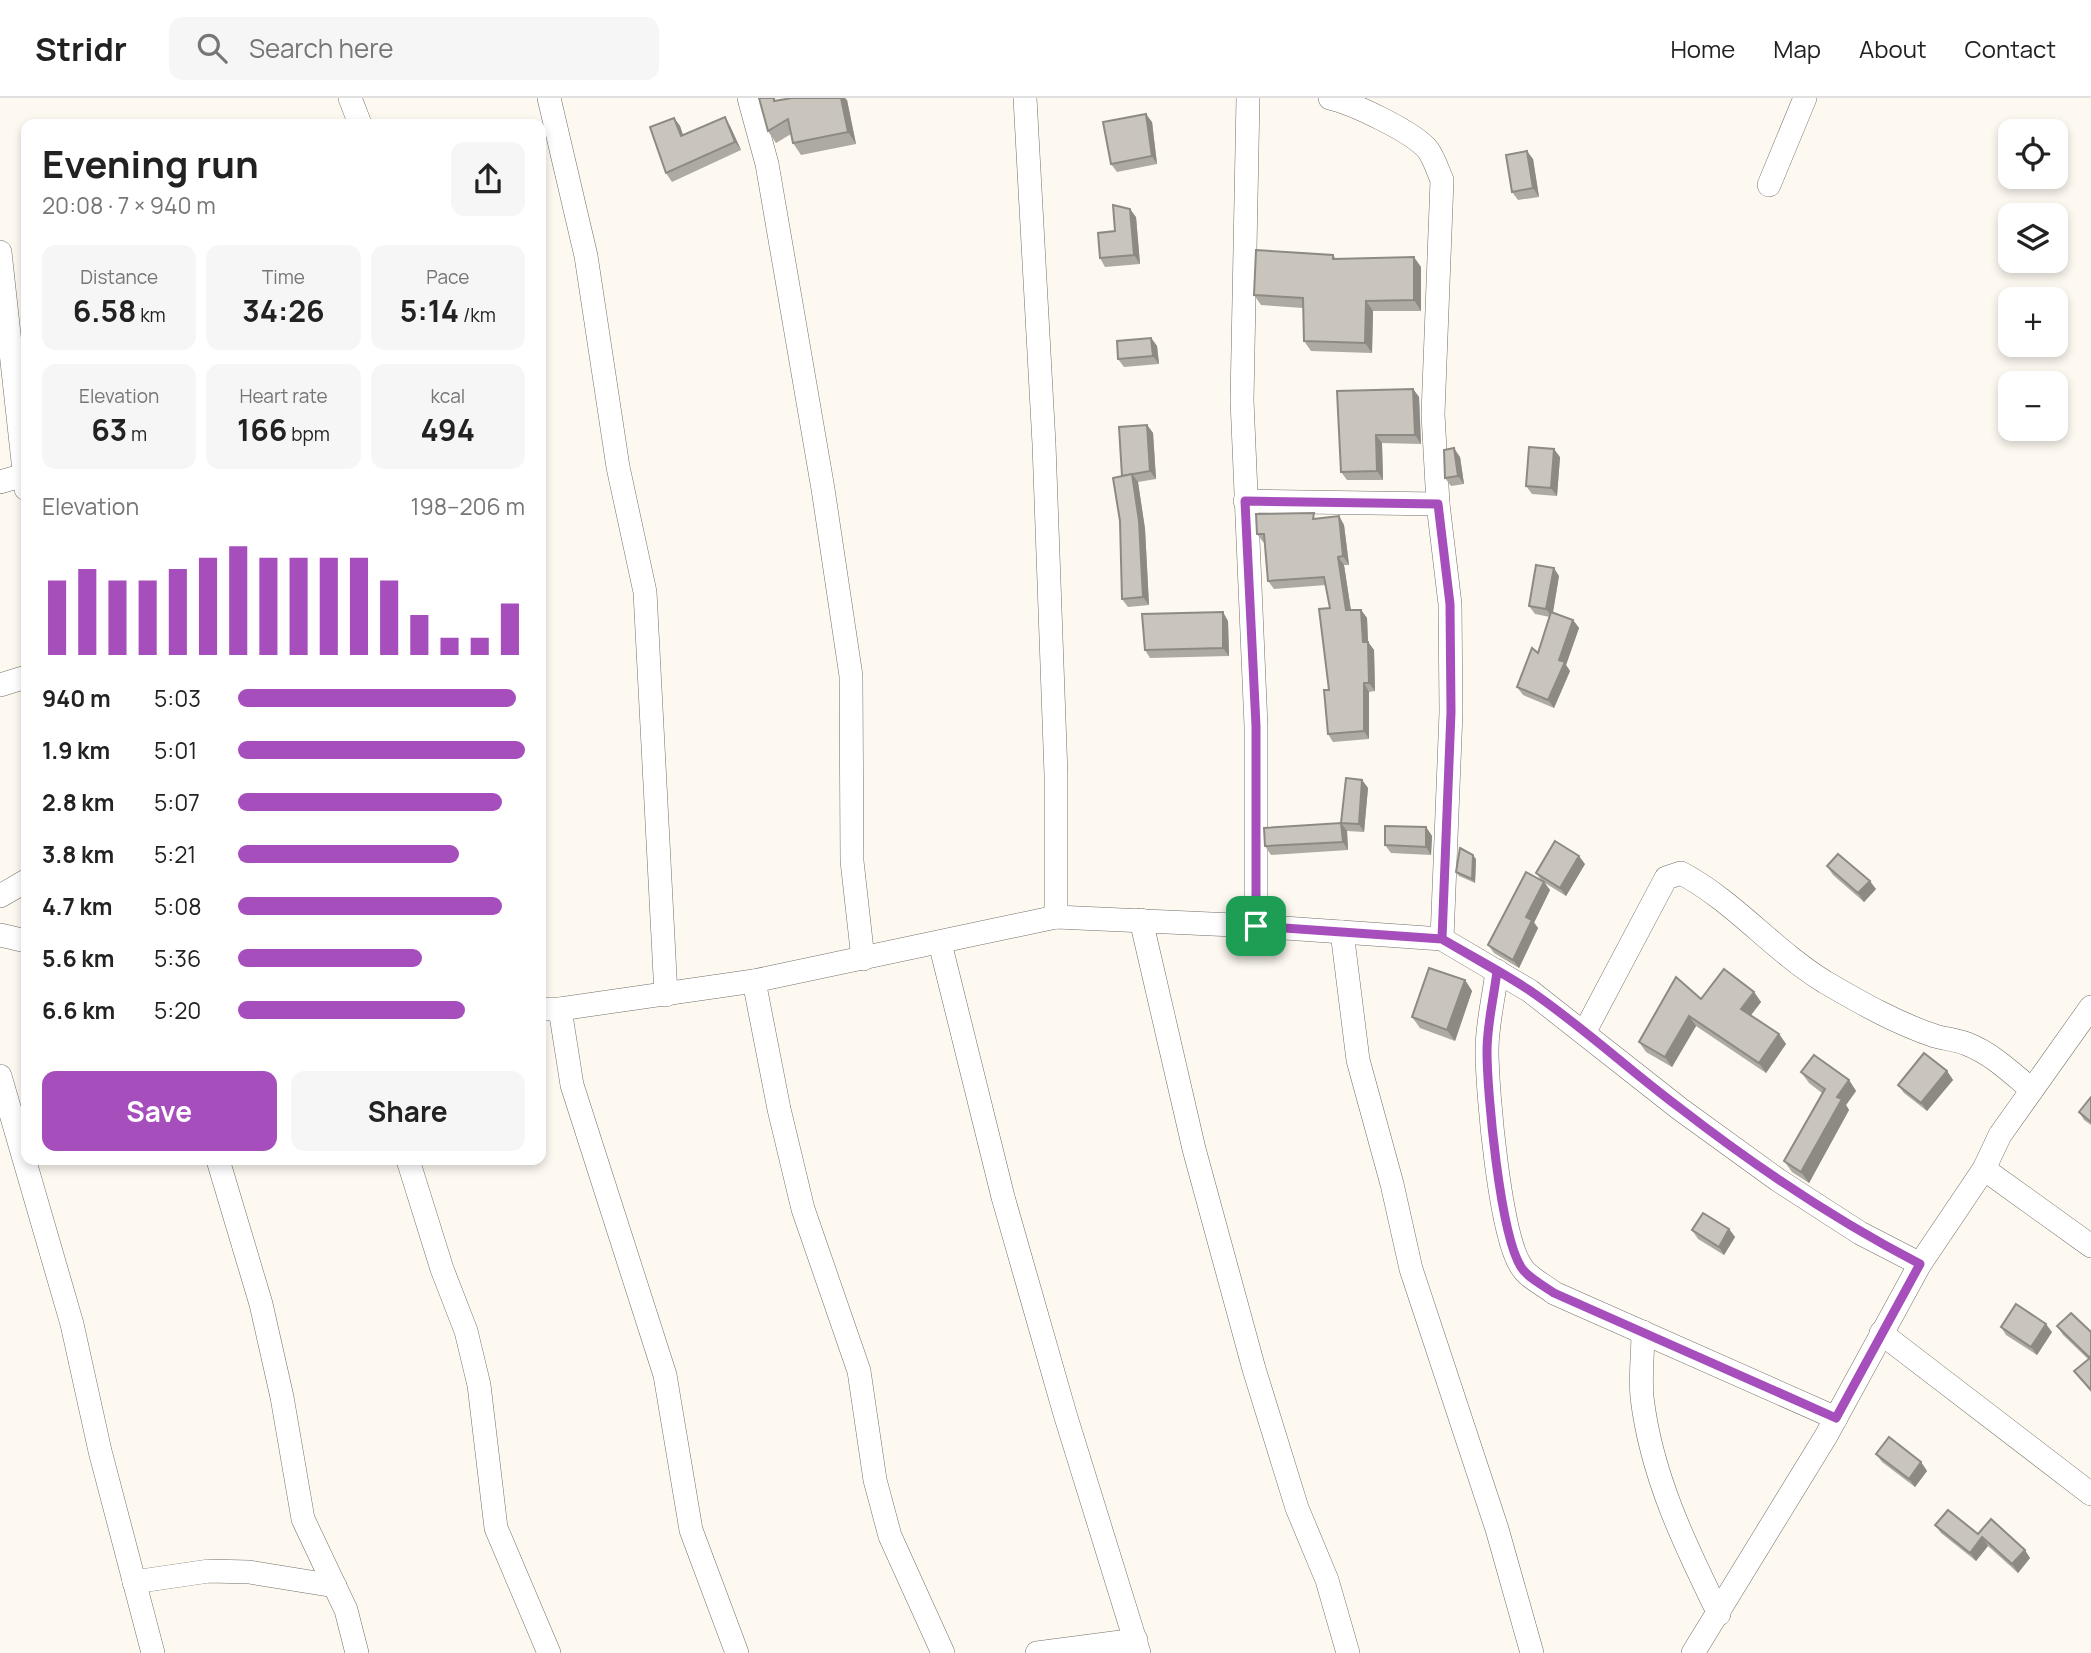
<!DOCTYPE html>
<html lang="en">
<head>
<meta charset="utf-8">
<style>
  body { margin:0; font-family:Manrope,sans-serif; background:#f6f6f6; color:#222; height:100vh; display:flex; flex-direction:column; font-size:26px; white-space:nowrap }
  * { box-sizing:border-box; margin:0 }
  p { font-size:23px; color:#767676 }
  .icon { flex:none; width:38px; height:38px; fill:none; stroke:currentColor; stroke-width:2; stroke-linecap:round; stroke-linejoin:round }
  .map { position:relative; flex:1; overflow:hidden }
  .side { position:absolute; left:21px; top:21px; width:525px; height:1046px; display:flex; flex-direction:column; background:#fff; border-radius:14px; box-shadow:0 4px 10px #0003 }
  .side>* { flex:none }
  .controls { position:absolute; left:1998px; top:21px; display:grid; gap:14px }
  .controls a { display:grid; place-items:center; width:70px; height:70px; border-radius:14px; background:#fff; box-shadow:0 4px 10px #0003; font-size:35px }
  .pin { position:absolute; display:grid; place-items:center; width:60px; height:60px; color:#fff; margin:-30px; border-radius:14px; box-shadow:0 4px 10px #0006 }
  .round { display:grid; place-items:center; flex:none; width:74px; height:74px; border-radius:14px; background:#f6f6f6 }
  .overview { display:flex; align-items:center; justify-content:space-between; height:119px; padding:0 21px }
  h1 { font-size:38px; font-weight:700; line-height:52px }
  .metrics { display:grid; grid-template-columns:repeat(3,1fr); gap:10px; height:119px; padding:7px 21px }
  .metrics div { display:grid; align-content:center; border-radius:14px; background:#f6f6f6; text-align:center }
  .metrics b { font-size:30px; font-weight:700 }
  .metrics small { font-size:19px; font-weight:400 }
  .metrics p { font-size:19px }
  .chart { height:196px; padding:14px 21px }
  .chart p { display:flex; justify-content:space-between }
  .chart svg { width:100%; height:126px; margin-top:7px; stroke:#a64fbc; stroke-width:6 }
  .primary-button { display:flex; gap:14px; margin-top:auto; padding:14px 21px }
  .primary-button a { flex:1; height:80px; border-radius:14px; background:#a64fbc; color:#fff; font-size:28px; font-weight:700; line-height:80px; text-align:center }
  .primary-button a+a { background:#f6f6f6; color:#222 }
  ul { padding:0 21px; list-style:none; font-size:23px }
  li { display:grid; grid-template-columns:112px 84px 1fr; align-items:center; height:52px }
  li i { height:18px; border-radius:9px; background:#a64fbc }
  header { display:flex; align-items:center; gap:42px; box-sizing:border-box; height:98px; padding:0 35px; background:#fff; border-bottom:2px solid #e0e0e0 }
  header strong { font-size:33px }
  nav { display:flex; gap:38px; margin-inline-start:auto; font-size:24px }
  .search { width:490px; height:63px; background:#f6f6f6; display:flex; align-items:center; gap:18px; box-sizing:border-box; padding:0 24px; border-radius:14px; color:#767676; font-size:26px }
  .map>svg:first-child { display:block }
</style>
</head>
<body>
<header>
<strong>Stridr</strong>
<div class="search"><svg class="icon" aria-label="search" viewBox="0 0 24 24"><circle cx="10" cy="10" r="6"/><path d="M15 15l6 6"/></svg>Search here</div>
<nav><a>Home</a><a>Map</a><a>About</a><a>Contact</a></nav>
</header>
<div class="map">
<svg width="2091" height="1555" viewBox="0 0 2091 1555">
  <rect width="100%" height="100%" fill="#fdf9f1"/>
  <g fill="none" stroke-linecap="round" stroke-linejoin="round">
    <g stroke="#736f68" stroke-width="24">
      <g id="minor">
        <path d="M350,0L360,26"/>
        <path d="M549,0L586,158L618,369L645,494L666,897"/>
        <path d="M749,0L767,66L823,391L851,578L852,763L863,861"/>
        <path d="M1025,0L1044,346L1056,677V819"/>
        <path d="M1248,0L1242,302L1256,628V828"/>
        <path d="M1330,0C1352,5 1414,34 1428,52C1434,60 1438,73 1442,82L1433,316L1438,406L1450,506L1451,614L1442,841"/>
        <path d="M1769,87L1805,0"/>
        <path d="M0,154L26,391"/>
        <path d="M0,384L24,377"/>
        <path d="M1245,403L1438,406"/>
        <path d="M0,587L26,579"/>
        <path d="M0,798L26,783"/>
        <path d="M1141,822L1194,1051L1254,1271L1297,1410L1327,1482L1348,1555"/>
        <path d="M1342,834L1358,962L1392,1086L1411,1171L1497,1431L1532,1555"/>
        <path d="M0,837L26,843"/>
        <path d="M940,845L1003,1099L1065,1316L1139,1555"/>
        <path d="M1497,873C1494,899 1487,926 1487,952C1487,994 1500,1137 1521,1168C1527,1179 1544,1187 1554,1195L1836,1320"/>
        <path d="M754,883L779,1011L803,1111L859,1273L875,1382L890,1438L943,1555"/>
        <path d="M541,911H560L754,883L1056,819L1256,828L1442,841L1530,893L1680,1011L1778,1082L1860,1135L1920,1166"/>
        <path d="M560,911L572,987L665,1277L691,1432L737,1555"/>
        <path d="M1584,935L1666,780L1681,775C1734,803 1773,852 1825,884C1861,905 1896,925 1935,938C1946,941 1957,942 1967,946C1991,955 2012,975 2032,992"/>
        <path d="M0,978L72,1226L100,1353L153,1555"/>
        <path d="M218,1062L261,1206L282,1299L303,1421L346,1512L357,1555"/>
        <path d="M408,1062L442,1171L466,1233L479,1287L496,1430L549,1555"/>
        <path d="M1984,1071L2091,1148"/>
        <path d="M1643,1234C1643,1255 1640,1278 1642,1299C1651,1377 1685,1447 1719,1516"/>
        <path d="M1881,1235L2091,1396"/>
        <path d="M134,1484L209,1473L249,1474L335,1488"/>
        <path d="M1037,1555L1136,1542"/>
        <path d="M1693,1555L1826,1338L1920,1166L1984,1071L2000,1037L2091,909"/>
      </g>
    </g>
    <use href="#minor" stroke="#fff" stroke-width="23"/>
  </g>
  <g fill="#ada9a3">
    <path d="M847,2L856,46L801,57L793,45L791,36L776,45L768,33L778,3Z"/>
    <path d="M674,20L680,28L683,37L730,28L741,52L672,84L666,75Z"/>
    <path d="M1152,24L1157,66L1117,74L1111,66Z"/>
    <path d="M1533,61L1539,99L1518,102L1512,94Z"/>
    <path d="M1136,119L1140,166L1105,169L1100,160L1115,133Z"/>
    <path d="M1333,157L1336,161L1421,169V213H1373L1372,255L1311,253L1304,243L1303,210L1261,207L1254,197Z"/>
    <path d="M1151,240L1157,248L1159,266L1124,269L1118,261Z"/>
    <path d="M1413,291L1419,299L1421,346L1382,345L1383,382H1347L1341,374Z"/>
    <path d="M1147,327L1153,335L1156,381L1138,384L1145,431L1149,507L1128,509L1122,501V378Z"/>
    <path d="M1460,359L1464,386L1451,388L1445,380Z"/>
    <path d="M1560,359L1557,398L1532,396L1526,388Z"/>
    <path d="M1339,418L1344,427L1349,467H1344L1351,512H1361L1367,520L1368,544L1374,552L1375,593L1369,594V641L1333,644L1328,636L1330,510L1326,487L1274,491L1268,483L1265,444H1263L1257,436L1318,421Z"/>
    <path d="M1559,478L1553,515L1573,522L1579,530L1566,567L1570,573L1554,610L1523,597L1517,589L1538,555L1550,519L1535,516L1529,508Z"/>
    <path d="M1228,523L1229,558L1150,560L1145,552Z"/>
    <path d="M1362,682L1368,690L1364,734L1347,733L1348,752L1271,757L1265,748L1341,725Z"/>
    <path d="M1426,729L1432,738L1431,757L1391,755L1385,747Z"/>
    <path d="M1476,761L1475,785L1459,778L1456,774Z"/>
    <path d="M1585,766L1566,798L1545,785L1550,792L1534,824L1538,830L1519,870L1494,855L1488,847L1542,783L1536,775Z"/>
    <path d="M1827,768L1876,791L1864,804L1833,777Z"/>
    <path d="M1465,882L1472,893L1455,943L1420,930L1412,919Z"/>
    <path d="M1754,894L1761,904L1751,917L1779,936L1786,946L1766,975L1696,928L1672,969L1646,954L1639,944L1701,901Z"/>
    <path d="M1947,973L1953,982L1927,1013L1904,995L1898,987Z"/>
    <path d="M1801,974L1849,982L1856,993L1846,1007L1849,1012L1809,1085L1792,1074L1784,1063L1822,995L1809,985Z"/>
    <path d="M2091,999V1027L2084,1022L2079,1014Z"/>
    <path d="M1729,1131L1735,1139L1724,1157L1698,1141L1692,1132Z"/>
    <path d="M2057,1228L2091,1234V1294L2074,1273L2088,1261L2063,1237Z"/>
    <path d="M2001,1229L2052,1234L2037,1257L2006,1237Z"/>
    <path d="M1876,1356L1921,1364L1927,1373L1915,1389L1882,1364Z"/>
    <path d="M1935,1427L1978,1436L2030,1460L2018,1475L1988,1448L1976,1463L1941,1435Z"/>
  </g>
  <g fill="#8d8a84">
    <path d="M841,0H845L847,2L856,46L848,34Z"/>
    <path d="M1146,16L1152,24L1157,66L1152,58Z"/>
    <path d="M725,19L730,28L741,52L735,44Z"/>
    <path d="M674,20L680,28L686,46L681,38Z"/>
    <path d="M1527,53L1533,61L1539,99L1533,90Z"/>
    <path d="M1130,111L1136,119L1140,166L1134,157Z"/>
    <path d="M1414,159L1421,169V213L1414,202Z"/>
    <path d="M1366,203L1373,213L1372,255L1365,245Z"/>
    <path d="M1151,240L1157,248L1159,266L1153,258Z"/>
    <path d="M1413,291L1419,299L1421,346L1415,337Z"/>
    <path d="M1147,327L1153,335L1156,381L1150,373Z"/>
    <path d="M1376,337L1382,345L1383,382L1377,373Z"/>
    <path d="M1454,350L1460,359L1464,386L1458,378Z"/>
    <path d="M1554,351L1560,359L1557,398L1551,390Z"/>
    <path d="M1132,376L1138,384L1145,431L1149,507L1143,499Z"/>
    <path d="M1339,418L1344,427L1349,467L1343,458Z"/>
    <path d="M1338,459L1344,467L1352,520L1346,512Z"/>
    <path d="M1554,470L1559,478L1552,519L1546,511Z"/>
    <path d="M1361,512L1367,520L1368,544L1374,552L1375,593L1369,585L1363,544Z"/>
    <path d="M1223,514L1228,523L1229,558L1223,550Z"/>
    <path d="M1573,522L1579,530L1566,567L1570,573L1554,610L1548,602L1559,562Z"/>
    <path d="M1364,585L1369,594V641L1364,633Z"/>
    <path d="M1362,682L1368,690L1364,734L1359,726Z"/>
    <path d="M1341,725L1347,733L1348,752L1343,744Z"/>
    <path d="M1426,729L1432,738L1431,757L1426,749Z"/>
    <path d="M1473,757L1476,761L1475,785L1472,781Z"/>
    <path d="M1579,758L1585,766L1566,798L1560,790Z"/>
    <path d="M1870,783L1876,791L1864,804L1858,795Z"/>
    <path d="M1544,784L1550,792L1534,825L1538,830L1519,870L1513,862L1526,819Z"/>
    <path d="M1465,882L1472,893L1455,943L1447,932Z"/>
    <path d="M1754,894L1761,904L1748,921L1741,911Z"/>
    <path d="M1689,918L1696,928L1672,969L1665,959Z"/>
    <path d="M1779,936L1786,946L1766,975L1759,965Z"/>
    <path d="M1947,973L1953,982L1927,1013L1921,1005Z"/>
    <path d="M1849,982L1856,993L1846,1007L1849,1012L1809,1085L1801,1074L1837,999Z"/>
    <path d="M1729,1131L1735,1139L1724,1157L1719,1149Z"/>
    <path d="M2046,1226L2052,1234L2037,1257L2031,1249Z"/>
    <path d="M1921,1364L1927,1373L1915,1389L1909,1381Z"/>
    <path d="M1982,1439L1988,1448L1976,1463L1970,1455Z"/>
    <path d="M2025,1452L2030,1460L2018,1475L2012,1466Z"/>
  </g>
  <g fill="#c9c5bd" stroke="#8d8a84" stroke-width="2">
    <path d="M759,0H774V3L792,0H841L848,34L793,45L788,21L768,33Z"/>
    <path d="M1146,16L1152,58L1111,66L1103,24Z"/>
    <path d="M725,19L735,44L666,75L650,29L674,20L681,38Z"/>
    <path d="M1527,53L1533,90L1512,94L1506,57Z"/>
    <path d="M1113,107L1130,111L1134,157L1100,160L1098,135L1115,133Z"/>
    <path d="M1256,152L1333,157V161L1414,159V202L1366,203L1365,245L1304,243L1303,200L1254,197Z"/>
    <path d="M1151,240L1153,258L1118,261L1117,243Z"/>
    <path d="M1413,291L1415,337H1376L1377,373L1341,374L1337,293Z"/>
    <path d="M1147,327L1150,373L1122,378L1119,329Z"/>
    <path d="M1529,349L1554,351L1551,390L1526,388Z"/>
    <path d="M1454,350L1458,378L1445,380L1444,352Z"/>
    <path d="M1132,376L1139,423L1143,499L1122,501L1120,423L1113,380Z"/>
    <path d="M1314,415L1313,421L1339,418L1343,458L1338,459L1346,512H1361L1363,544H1368L1369,585H1364V633L1328,636L1324,592H1329L1319,511L1330,510L1324,479L1268,483L1264,436H1257L1256,416Z"/>
    <path d="M1536,467L1554,470L1546,511L1529,508Z"/>
    <path d="M1223,514V550L1145,552L1142,516Z"/>
    <path d="M1551,514L1573,522L1559,562L1565,564L1548,602L1517,589L1532,550L1538,555Z"/>
    <path d="M1346,680L1362,682L1359,726L1341,725Z"/>
    <path d="M1341,725L1343,744L1265,748L1264,730Z"/>
    <path d="M1385,728L1426,729V749L1385,747Z"/>
    <path d="M1555,743L1579,758L1560,790L1536,775Z"/>
    <path d="M1460,750L1473,757L1472,781L1456,774Z"/>
    <path d="M1838,756L1870,783L1858,795L1827,768Z"/>
    <path d="M1526,774L1544,784L1526,819L1532,822L1513,862L1488,847Z"/>
    <path d="M1429,870L1465,882L1447,932L1412,919Z"/>
    <path d="M1724,871L1754,894L1741,911L1779,936L1759,965L1689,918L1665,959L1639,944L1676,879L1701,901Z"/>
    <path d="M1924,955L1947,973L1921,1005L1898,987Z"/>
    <path d="M1814,957L1849,982L1837,999L1842,1001L1801,1074L1784,1063L1825,991L1801,974Z"/>
    <path d="M2091,999V1024L2079,1014Z"/>
    <path d="M1703,1115L1729,1131L1719,1149L1692,1132Z"/>
    <path d="M2016,1206L2046,1226L2031,1249L2001,1229Z"/>
    <path d="M2071,1215L2091,1234V1258L2090,1260L2057,1228Z"/>
    <path d="M2090,1260L2091,1261V1292L2074,1273Z"/>
    <path d="M1889,1339L1921,1364L1909,1381L1876,1356Z"/>
    <path d="M1948,1412L1978,1436L1991,1421L2025,1452L2012,1466L1982,1439L1970,1455L1935,1427Z"/>
  </g>
  <g fill="none" stroke-linecap="round" stroke-linejoin="round">
    <g stroke="#fff" stroke-width="14">
      <path id="route" d="M1256,828L1442,841L1497,873C1494,899 1487,926 1487,953C1487,994 1500,1136 1521,1169C1527,1179 1544,1188 1554,1195L1836,1320L1920,1166C1835,1122 1756,1069 1680,1010C1629,972 1582,928 1529,892C1502,874 1471,858 1442,841L1451,614L1450,506L1438,406L1245,403L1256,628V828"/>
    </g>
    <use href="#route" stroke="#a64fbc" stroke-width="9"/>
  </g>
</svg>
<div class="controls">
<a><svg class="icon" aria-label="locate" viewBox="0 0 24 24"><circle cx="12" cy="12" r="6"/><path d="M12 2v4M12 18v4M2 12h4M18 12h4"/></svg></a>
<a><svg class="icon" aria-label="layers" viewBox="0 0 24 24"><path d="M12 4l9 5-9 5-9-5zM3 14l9 5 9-5"/></svg></a>
<a>+</a>
<a>−</a>
</div>
<div class="pin" style="left:1256px;top:828px;background:#1e9e55"><svg class="icon" aria-label="arrive" viewBox="0 0 24 24"><path d="M6 21V4h12l-3 4 3 4H6"/></svg></div>
<section class="side">
<div class="overview"><div><h1>Evening run</h1><p>20:08 · 7 × 940 m</p></div><a class="round"><svg class="icon" aria-label="share" viewBox="0 0 24 24"><path d="M12 15V3M7 8l5-5 5 5M5 13v7h14v-7"/></svg></a></div>
<div class="metrics">
<div><p>Distance</p><b>6.58<small> km</small></b></div>
<div><p>Time</p><b>34:26</b></div>
<div><p>Pace</p><b>5:14<small> /km</small></b></div>
</div>
<div class="metrics">
<div><p>Elevation</p><b>63<small> m</small></b></div>
<div><p>Heart rate</p><b>166<small> bpm</small></b></div>
<div><p>kcal</p><b>494</b></div>
</div>
<div class="chart"><p><span>Elevation</span>198–206 m</p>
<svg viewBox="0 0 160 44" preserveAspectRatio="none"><path d="M5 44V18M15 44V14M25 44V18M35 44V18M45 44V14M55 44V10M65 44V6M75 44V10M85 44V10M95 44V10M105 44V10M115 44V18M125 44V30M135 44V38M145 44V38M155 44V26"/></svg>
</div>
<ul>
<li><b>940 m</b>5:03<i style="width:97%"></i></li>
<li><b>1.9 km</b>5:01<i style="width:100%"></i></li>
<li><b>2.8 km</b>5:07<i style="width:92%"></i></li>
<li><b>3.8 km</b>5:21<i style="width:77%"></i></li>
<li><b>4.7 km</b>5:08<i style="width:92%"></i></li>
<li><b>5.6 km</b>5:36<i style="width:64%"></i></li>
<li><b>6.6 km</b>5:20<i style="width:79%"></i></li>
</ul>
<div class="primary-button"><a>Save</a><a>Share</a></div>
</section>
</div>
</body>
</html>
